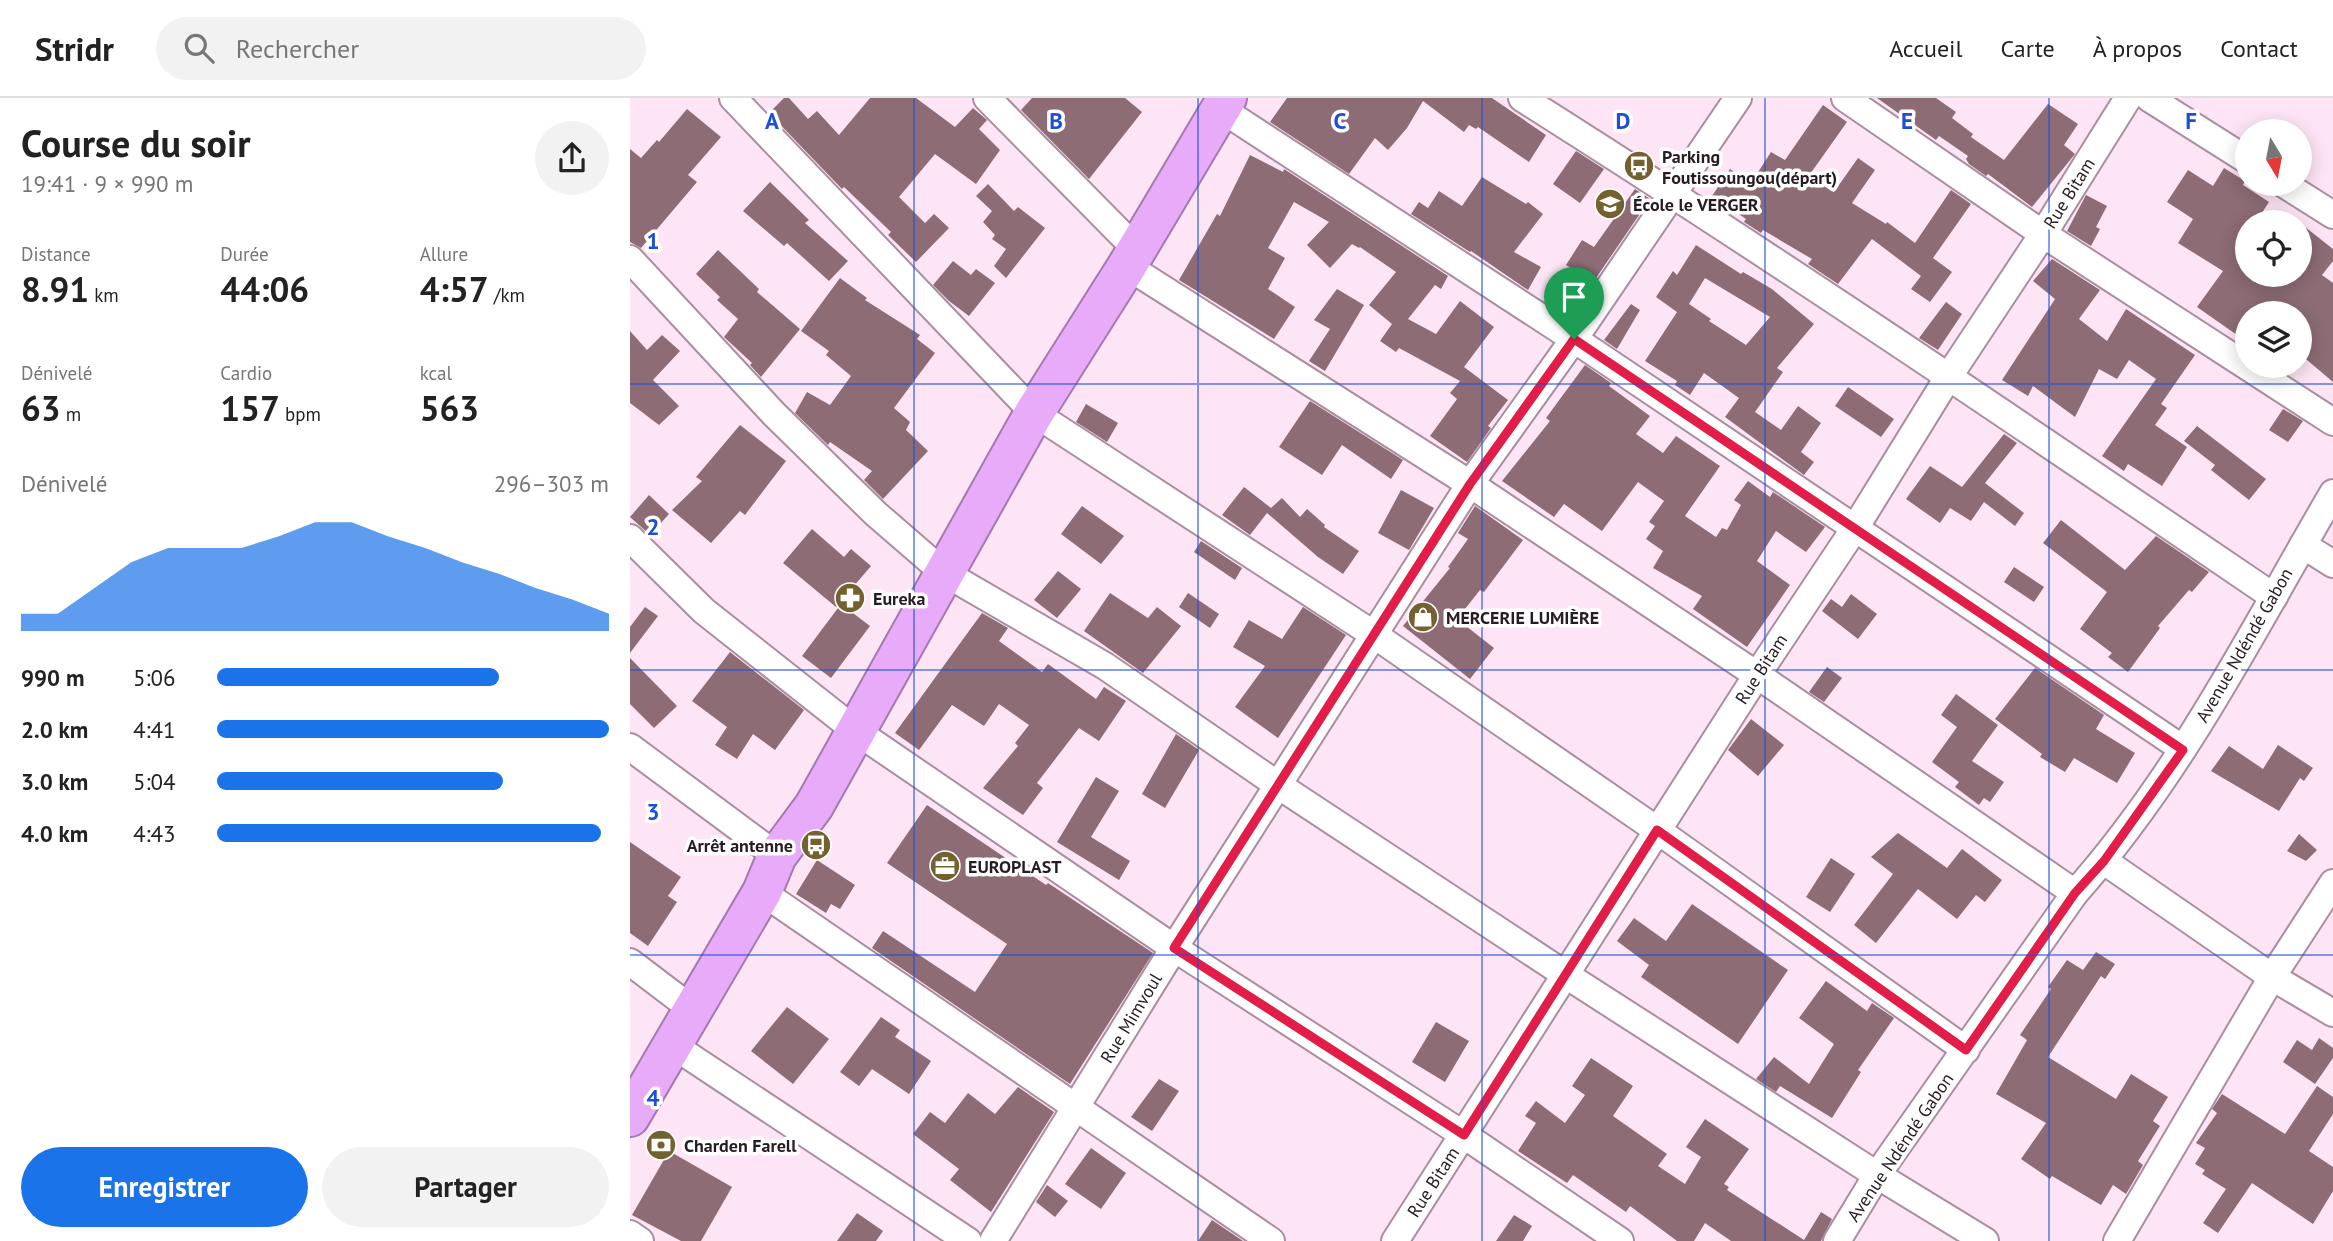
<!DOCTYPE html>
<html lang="fr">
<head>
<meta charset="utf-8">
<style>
  body { margin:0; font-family:"PT Sans",sans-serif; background:#f2f2f2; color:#222; height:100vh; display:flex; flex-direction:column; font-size:26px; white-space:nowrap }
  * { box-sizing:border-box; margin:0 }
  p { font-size:23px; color:#767676 }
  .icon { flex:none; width:38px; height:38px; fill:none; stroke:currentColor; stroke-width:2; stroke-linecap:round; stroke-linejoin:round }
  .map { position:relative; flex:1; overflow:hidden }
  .side { display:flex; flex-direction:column; background:#fff; width:630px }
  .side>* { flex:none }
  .needle { width:46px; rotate:170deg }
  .buttons { position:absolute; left:1605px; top:21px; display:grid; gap:14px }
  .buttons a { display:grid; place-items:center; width:77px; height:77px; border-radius:50%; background:#fff; box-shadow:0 4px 18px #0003; font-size:35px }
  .pin { position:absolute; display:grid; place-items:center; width:60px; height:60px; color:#fff; margin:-72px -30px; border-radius:50% 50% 50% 0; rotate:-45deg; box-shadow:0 0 7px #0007 }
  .pin .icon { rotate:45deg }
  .round { display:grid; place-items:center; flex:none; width:74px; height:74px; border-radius:37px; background:#f2f2f2 }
  .headline { display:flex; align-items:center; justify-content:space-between; height:119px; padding:0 21px }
  h1 { font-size:38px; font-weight:700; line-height:52px }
  .stats { display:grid; grid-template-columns:repeat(3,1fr); gap:10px; height:119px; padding:7px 21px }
  .stats div { display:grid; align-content:center }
  .stats b { font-size:35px; font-weight:700 }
  .stats small { font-size:19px; font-weight:400 }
  .stats p { font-size:19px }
  .chart { height:196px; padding:14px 21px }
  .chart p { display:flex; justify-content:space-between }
  .chart svg { width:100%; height:126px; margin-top:7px; fill:#1a73e8; opacity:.7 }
  .button { display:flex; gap:14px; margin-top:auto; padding:14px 21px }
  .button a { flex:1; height:80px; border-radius:42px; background:#1a73e8; color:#fff; font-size:28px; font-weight:700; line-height:80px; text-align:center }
  .button a+a { background:#f2f2f2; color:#222 }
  ul { padding:0 21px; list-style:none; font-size:23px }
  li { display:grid; grid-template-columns:112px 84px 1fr; align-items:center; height:52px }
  li i { height:18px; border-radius:9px; background:#1a73e8 }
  header { display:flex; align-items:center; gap:42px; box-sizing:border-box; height:98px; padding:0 35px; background:#fff; border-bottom:2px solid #e0e0e0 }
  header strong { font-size:33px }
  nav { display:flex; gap:38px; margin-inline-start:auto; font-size:24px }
  .search { width:490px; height:63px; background:#f2f2f2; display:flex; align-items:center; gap:18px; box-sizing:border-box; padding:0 24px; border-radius:38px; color:#767676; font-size:26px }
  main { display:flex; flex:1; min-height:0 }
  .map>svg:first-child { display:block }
</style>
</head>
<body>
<header>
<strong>Stridr</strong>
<div class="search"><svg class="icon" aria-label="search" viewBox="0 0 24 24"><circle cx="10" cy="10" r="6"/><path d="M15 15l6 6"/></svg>Rechercher</div>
<nav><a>Accueil</a><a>Carte</a><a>À propos</a><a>Contact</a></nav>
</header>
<main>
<section class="side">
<div class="headline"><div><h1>Course du soir</h1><p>19:41 · 9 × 990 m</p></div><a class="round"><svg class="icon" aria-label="share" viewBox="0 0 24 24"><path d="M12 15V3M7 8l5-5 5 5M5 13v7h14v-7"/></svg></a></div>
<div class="stats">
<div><p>Distance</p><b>8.91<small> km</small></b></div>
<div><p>Durée</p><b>44:06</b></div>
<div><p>Allure</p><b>4:57<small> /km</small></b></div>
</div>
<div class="stats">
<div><p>Dénivelé</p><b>63<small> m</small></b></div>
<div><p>Cardio</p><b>157<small> bpm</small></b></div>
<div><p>kcal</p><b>563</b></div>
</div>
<div class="chart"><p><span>Dénivelé</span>296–303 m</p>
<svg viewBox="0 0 160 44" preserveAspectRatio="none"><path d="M0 44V38L10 38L20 29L30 20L40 15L50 15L60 15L70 11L80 6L90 6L100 11L110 15L120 20L130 24L140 29L150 33L160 38V44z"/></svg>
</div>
<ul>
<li><b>990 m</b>5:06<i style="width:72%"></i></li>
<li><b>2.0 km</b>4:41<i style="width:100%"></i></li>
<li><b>3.0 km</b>5:04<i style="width:73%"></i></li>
<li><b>4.0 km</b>4:43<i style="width:98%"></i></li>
</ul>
<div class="button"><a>Enregistrer</a><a>Partager</a></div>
</section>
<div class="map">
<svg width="1703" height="1143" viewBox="0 0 1703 1143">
  <rect width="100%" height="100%" fill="#fee5f5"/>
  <g fill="#8d6c75" fill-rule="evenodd">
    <path d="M154,0H159L178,21L187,13L209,37L240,0H286L325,29L343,10L357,22L349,31L370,52L346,86L305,56L269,99L295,125L304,116L319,130L286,164L258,137L261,134L214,89L212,91L139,15Z"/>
    <path d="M402,0H495L512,14L459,81L391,12Z"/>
    <path d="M657,0H862L916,37L899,64L848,29L846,31L839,27L834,34L793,3L777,30L758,52L745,40L719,76L640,24Z"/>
    <path d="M1247,0H1306L1326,14L1322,20L1343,36L1341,39L1374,62L1418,6L1448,26L1434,47L1445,56L1402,109L1358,76L1356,78L1339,66L1336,61L1338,58L1309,38L1306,42Z"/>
    <path d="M1193,7L1217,24L1178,79L1204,94L1228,60L1245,72L1222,105L1256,126L1257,124L1285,145L1321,92L1341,106L1303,160L1322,174L1300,204L1281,191L1291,178L1242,141L1208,186L1178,166L1182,161L1133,132L1131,135L1114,124L1116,121L1082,98L1100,71L1121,85L1141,54L1155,62Z"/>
    <path d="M57,11L91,39L58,77L67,84L11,150L0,144V51L11,60L27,42L29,44Z"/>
    <path d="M946,53L974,71L950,105L923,86Z"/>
    <path d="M620,57L653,74L654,71L818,178L811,191L805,187L778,221L806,236L830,203L864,229L834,269L878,302L858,328L861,330L837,364L800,338L827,301L820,295L830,283L769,250L766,254L750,243L762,226L739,207L766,174L730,149L729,150L722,146L700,170L677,147L699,124L664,104L638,150L655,160L638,191L665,209L644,241L549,182L587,116L590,118Z"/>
    <path d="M1594,70L1615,83L1613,87L1639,104L1626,124H1617V138L1609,150L1617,156V177H1670V125L1703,151V163L1692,177L1703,185V284L1670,256V215H1617V244L1567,209L1593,173L1548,145L1563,121L1537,104L1558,72L1583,88Z"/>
    <path d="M852,79L896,106L898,104L913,116L884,154L911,169L898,192L841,153L840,154L781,116L789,104L798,110L809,93L832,108Z"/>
    <path d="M140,84L179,122L175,125L218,163L199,183L157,145L154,148L113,113Z"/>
    <path d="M358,86L384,113L388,109L415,130L376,180L364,168L376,151L362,141L365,137L353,124L362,113L346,98Z"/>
    <path d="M1005,91L1020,101L964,183L936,167L952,142L964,149Z"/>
    <path d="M1456,97L1477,108L1466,129L1470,131L1461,148L1437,133Z"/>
    <path d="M1066,147L1111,176L1113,174L1142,191L1184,226L1147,270L1153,274L1125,314L1151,332L1168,308L1191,325L1171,354L1184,364L1174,377L1095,319L1109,300L1074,275L1060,297L1045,287L1047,283L1015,263L1047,214L1026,199L1043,173L1047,177ZM1075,180L1140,219L1116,247L1079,223L1081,221L1059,206Z"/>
    <path d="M88,152L129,191L127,194L170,231L131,279L120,267L122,265L94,239L108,221L87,202L90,199L66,176Z"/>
    <path d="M1422,161L1470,192L1449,221L1477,243L1496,211L1565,257L1531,306L1537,310L1525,327L1557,349L1532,388L1498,366L1494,373L1472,358L1526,281L1499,262L1487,281L1469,271L1445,319L1403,288L1398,298L1372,282L1425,201L1403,183Z"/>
    <path d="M323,163L341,177L346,171L365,185L339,218L319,203L303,187Z"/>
    <path d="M210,180L237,200L235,202L290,237L287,241L305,255L264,310L280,324L276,332L298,353L253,401L234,382L242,373L200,344L198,347L165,315L177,294L200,307L221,278L196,257L199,253L171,233Z"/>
    <path d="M707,191L734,207L695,273L679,263L700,231L684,222Z"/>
    <path d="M1316,204L1332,216L1308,252L1289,240Z"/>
    <path d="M1001,206L1010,212L987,251L974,242Z"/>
    <path d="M0,233L17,252L32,237L50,253L23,282L49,308L29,327L0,305Z"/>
    <path d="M955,267L981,285L979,288L1020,318L1006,336L1033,355L1046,338L1090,368L1055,418L1086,439L1092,430L1097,432L1111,407L1104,402L1118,383L1140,399L1143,394L1195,429L1176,454L1146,433L1127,463L1160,487L1117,549L1063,511L1072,498L1023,470L1033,453L1016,441L1025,428L1019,424L1034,403L1008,384L972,433L934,406L924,419L872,383L920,323L916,320Z"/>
    <path d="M1218,289L1264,321L1251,339L1205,308Z"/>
    <path d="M680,303L773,362L761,381L712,347L692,377L649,349Z"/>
    <path d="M456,306L488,325L477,344L446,324Z"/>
    <path d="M1653,311L1673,323L1658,344L1639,332Z"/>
    <path d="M110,327L156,363L115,417L110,413L81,445L42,412L72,383L66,379Z"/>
    <path d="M1567,328L1636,381L1619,402L1581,372L1585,367L1554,343Z"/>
    <path d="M1374,336L1387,345L1355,385L1394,415L1385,428L1354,404L1341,423L1320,410L1310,425L1276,401L1300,368L1332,389Z"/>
    <path d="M614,389L641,410L652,400L670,419L677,411L695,427L694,429L729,453L713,476L688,459L637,415L620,437L592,417Z"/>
    <path d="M771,392L804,410L779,452L748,435Z"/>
    <path d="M19,397L39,416L20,437L0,419Z"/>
    <path d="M452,408L494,438L471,466L431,436Z"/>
    <path d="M845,408L893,442L854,494L850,492L827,521L864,550L840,581L773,528L820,470L818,469L838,441L828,435Z"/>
    <path d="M1431,422L1495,472L1526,438L1579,474L1562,494L1559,492L1528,528L1530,530L1498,574L1478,559L1482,555L1450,531L1477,494L1413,445Z"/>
    <path d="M182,431L214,459L221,451L241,468L206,509L153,465Z"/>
    <path d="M571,443L612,470L605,482L564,454Z"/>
    <path d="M1384,469L1414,489L1404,504L1374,484Z"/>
    <path d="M428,473L451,491L427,520L404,502Z"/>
    <path d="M480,495L518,520L527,509L551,528L513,575L454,533Z"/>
    <path d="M558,495L589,516L580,530L549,509Z"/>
    <path d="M1221,496L1247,516L1228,541L1192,513L1201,501L1212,509Z"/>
    <path d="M211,506L240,528L201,580L172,558Z"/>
    <path d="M15,509L28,518L0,555V529Z"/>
    <path d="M673,509L716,537L648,640L605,609L635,568L603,549L619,522L652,541Z"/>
    <path d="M352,515L378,530L369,543L412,574L418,566L466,601L474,589L496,603L469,643L449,630L407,685L413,690L393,717L353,690L388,648L385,645L399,627L369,606L354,628L322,607L289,652L265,635Z"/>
    <path d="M100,554L174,612L145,652L123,636L107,661L85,647L97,629L62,603Z"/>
    <path d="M0,560L47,608L24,630L0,606Z"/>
    <path d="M1197,569L1212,580L1194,604L1179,594Z"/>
    <path d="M1405,570L1474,617L1466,631L1505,655L1487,685L1444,660L1435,674L1410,659L1412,656L1365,621Z"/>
    <path d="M1326,596L1368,627L1342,663L1374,684L1360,704L1354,700L1349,707L1325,689L1329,684L1302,664L1327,629L1311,617Z"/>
    <path d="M1121,621L1154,647L1128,678L1098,652Z"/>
    <path d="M546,636L569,652L535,710L512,696Z"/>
    <path d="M1648,647L1683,670L1674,683L1670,680L1649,713L1581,673L1599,648L1633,671Z"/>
    <path d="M466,679L489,693L461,739L500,763L489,782L427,744Z"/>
    <path d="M297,707L416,787L418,785L523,855L440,986L242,850L253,833L345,894L377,846L257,765Z"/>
    <path d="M1268,735L1317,770L1332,751L1372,782L1355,804L1346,797L1327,821L1288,791L1246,845L1224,827L1263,776L1241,759Z"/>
    <path d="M1669,736L1687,752L1676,763L1657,753Z"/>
    <path d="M0,744L51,779L38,798L47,804L18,848L0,835Z"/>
    <path d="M1201,760L1225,776L1200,814L1176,799Z"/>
    <path d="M187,762L225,787L210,811L201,806L196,815L166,796Z"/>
    <path d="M1062,806L1158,872L1108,946L1011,879L1019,867L987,843L1004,820L1036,843Z"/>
    <path d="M1466,854L1485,866L1475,881L1471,878L1418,959L1486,1001L1501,976L1538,999L1523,1023L1530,1028L1508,1063L1513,1067L1496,1096L1483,1087L1471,1107L1422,1078L1420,1081L1391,1061L1416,1025L1366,996L1397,942L1390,937L1421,891L1418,889L1437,862L1453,872Z"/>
    <path d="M1196,883L1237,913L1242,905L1264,920L1228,972L1231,974L1202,1020L1150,988L1146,994L1126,981L1144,959L1179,986L1204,946L1169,920Z"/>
    <path d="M157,909L199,941L163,986L121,953Z"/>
    <path d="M251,919L270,932L265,939L301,963L279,996L242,971L229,988L210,974Z"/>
    <path d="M806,924L839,943L815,984L782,964Z"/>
    <path d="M1689,940L1703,950V960L1685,986L1653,964L1667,942L1682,952Z"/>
    <path d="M961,960L1003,988L983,1018L1037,1056L1028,1068L1055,1086L1071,1059L1056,1049L1075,1021L1119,1051L1094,1086L1099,1089L1097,1092L1174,1142L1191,1114L1202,1121L1191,1143H1101L1075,1125L1064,1143H1047L1000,1108L996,1114L943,1077L937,1085L888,1053L906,1025L895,1018L906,1003L935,1025L955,997L942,988Z"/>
    <path d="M529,981L549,993L522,1033L501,1019Z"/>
    <path d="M1687,988L1703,999V1016L1679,1053L1703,1069V1093L1683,1126L1622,1085L1588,1135L1573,1125L1596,1091L1572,1076L1575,1072L1565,1066L1575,1050L1566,1045L1587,1015L1582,1011L1592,996L1655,1036Z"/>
    <path d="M388,989L424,1014L361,1114L320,1082L329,1071L283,1036L300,1014L315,1025L338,995L365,1016Z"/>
    <path d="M461,1050L496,1075L471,1111L435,1086Z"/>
    <path d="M39,1053L102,1089L71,1143H51L2,1117Z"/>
    <path d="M417,1087L438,1103L425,1119L406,1104Z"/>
    <path d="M227,1115L253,1133L246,1143H207Z"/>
    <path d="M884,1117L902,1128L893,1143H866Z"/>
    <path d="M582,1122L613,1143H568Z"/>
  </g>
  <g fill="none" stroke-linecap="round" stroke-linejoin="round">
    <g stroke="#aa8da0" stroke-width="30">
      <g id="minor">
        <path d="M103,0L404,315L743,536L1027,732L1336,952"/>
        <path d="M357,0L507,152"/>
        <path d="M892,0C1147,161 1395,330 1644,499"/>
        <path d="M1215,0L1413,136L1703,324"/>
        <path d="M1519,0L1617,62"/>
        <path d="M591,11L944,241L1553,651"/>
        <path d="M1654,86L1703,117"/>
        <path d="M0,161L144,316L246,416L313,474L475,568L648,687L936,877L1247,1077L1355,1143"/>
        <path d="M497,168L840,386L1127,577L1445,795"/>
        <path d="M0,440L74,513L226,633L544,850L834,1037L990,1143"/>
        <path d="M1673,447L1703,466"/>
        <path d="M0,649L147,758"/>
        <path d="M1474,763L1642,879L1703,915"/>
        <path d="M132,794L641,1143"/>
        <path d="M0,864L62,911"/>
        <path d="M41,946L338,1143"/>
        <path d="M0,1136L10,1143"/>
        <path d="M363,1143L544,850L840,386L944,241L1108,0"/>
        <path d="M765,1143L1127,577L1225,430L1319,278L1413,136L1498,0"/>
        <path d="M1207,1143L1247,1077L1445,795C1551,676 1623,532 1703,395"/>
        <path d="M1487,1143L1642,879L1703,785"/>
      </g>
    </g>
    <g stroke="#a479af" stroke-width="42">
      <path id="highway" d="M0,1019L132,794L147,758L184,708L404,315L497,168L597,0"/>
    </g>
    <use href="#minor" stroke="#fff" stroke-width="26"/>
    <use href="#highway" stroke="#e7abfa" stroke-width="38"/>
  </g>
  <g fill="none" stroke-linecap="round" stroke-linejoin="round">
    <g stroke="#fff" stroke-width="14">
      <path id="route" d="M944,241L1553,652L1474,763L1445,795L1336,952L1027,732L834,1037L544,850L840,386Z"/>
    </g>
    <use href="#route" stroke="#e11d48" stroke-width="9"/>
  </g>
  <path fill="none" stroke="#1d4ed8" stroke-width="2" stroke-opacity="0.55" d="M284,0V1143M568,0V1143M852,0V1143M1135,0V1143M1419,0V1143M0,286H1703M0,572H1703M0,857H1703"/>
  <defs>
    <g id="bus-disc" transform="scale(1.575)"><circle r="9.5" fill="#73612f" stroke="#fff"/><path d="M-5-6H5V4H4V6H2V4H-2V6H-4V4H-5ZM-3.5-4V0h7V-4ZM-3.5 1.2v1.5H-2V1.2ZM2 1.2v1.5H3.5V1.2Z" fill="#fff"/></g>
    <g id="school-disc" transform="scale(1.575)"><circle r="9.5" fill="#73612f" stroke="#fff"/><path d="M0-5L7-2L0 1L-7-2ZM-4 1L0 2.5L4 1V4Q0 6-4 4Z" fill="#fff"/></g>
    <g id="pharmacy-disc" transform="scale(1.575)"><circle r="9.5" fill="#73612f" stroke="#fff"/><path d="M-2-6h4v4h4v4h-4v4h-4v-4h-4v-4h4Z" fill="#fff"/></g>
    <g id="shop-disc" transform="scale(1.575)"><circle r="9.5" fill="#73612f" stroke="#fff"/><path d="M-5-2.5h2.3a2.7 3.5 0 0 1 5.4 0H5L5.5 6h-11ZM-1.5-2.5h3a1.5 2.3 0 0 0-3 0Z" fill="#fff"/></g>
    <g id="office-disc" transform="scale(1.575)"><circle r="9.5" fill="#73612f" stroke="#fff"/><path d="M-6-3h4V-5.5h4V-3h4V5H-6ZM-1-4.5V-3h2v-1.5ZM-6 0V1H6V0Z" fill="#fff"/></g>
    <g id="bank-disc" transform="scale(1.575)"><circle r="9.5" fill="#73612f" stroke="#fff"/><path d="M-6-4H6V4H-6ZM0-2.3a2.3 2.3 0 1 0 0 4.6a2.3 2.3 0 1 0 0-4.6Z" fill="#fff"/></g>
  </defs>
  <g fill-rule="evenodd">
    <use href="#bus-disc" x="1009" y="68"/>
    <use href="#school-disc" x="980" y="106"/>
    <use href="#pharmacy-disc" x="220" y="500"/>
    <use href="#shop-disc" x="793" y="519"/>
    <use href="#bus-disc" x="186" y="747"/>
    <use href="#office-disc" x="315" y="768"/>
    <use href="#bank-disc" x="31" y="1047"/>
  </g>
  <g text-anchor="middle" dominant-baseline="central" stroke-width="7" stroke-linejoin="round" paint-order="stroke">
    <g font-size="18" font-weight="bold" fill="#271c23" stroke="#fff" text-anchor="start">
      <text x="1032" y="58">Parking<tspan x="1032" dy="21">Foutissoungou(départ)</tspan></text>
      <text x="1003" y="106">École le VERGER</text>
      <text x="243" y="500">Eureka</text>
      <text x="816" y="519">MERCERIE LUMIÈRE</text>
      <text x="163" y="747" text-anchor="end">Arrêt antenne</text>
      <text x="338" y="768">EUROPLAST</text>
      <text x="54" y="1047">Charden Farell</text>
    </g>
    <g font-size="18" fill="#271c23" stroke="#fff">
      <text transform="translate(1439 95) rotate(-58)">Rue Bitam</text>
      <text transform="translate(1614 547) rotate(-60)">Avenue Ndéndé Gabon</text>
      <text transform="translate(1131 571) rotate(-57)">Rue Bitam</text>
      <text transform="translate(501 920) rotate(-59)">Rue Mimvoul</text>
      <text transform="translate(1270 1049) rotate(-56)">Avenue Ndéndé Gabon</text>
      <text transform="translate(803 1084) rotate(-57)">Rue Bitam</text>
    </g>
  </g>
  <g font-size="23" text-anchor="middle" font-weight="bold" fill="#1d4ed8" stroke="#fff" stroke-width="7" stroke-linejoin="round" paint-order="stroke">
    <text x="142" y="31">A</text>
    <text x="426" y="31">B</text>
    <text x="710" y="31">C</text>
    <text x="993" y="31">D</text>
    <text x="1277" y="31">E</text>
    <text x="1561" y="31">F</text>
    <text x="23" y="151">1</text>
    <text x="23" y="437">2</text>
    <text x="23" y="722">3</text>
    <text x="23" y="1008">4</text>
  </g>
</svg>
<div class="buttons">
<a><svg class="needle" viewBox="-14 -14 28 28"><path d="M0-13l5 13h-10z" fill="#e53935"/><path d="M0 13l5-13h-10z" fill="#767676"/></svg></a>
<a><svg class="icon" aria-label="locate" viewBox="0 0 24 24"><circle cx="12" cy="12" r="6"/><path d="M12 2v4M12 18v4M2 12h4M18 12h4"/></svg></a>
<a><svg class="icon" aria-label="layers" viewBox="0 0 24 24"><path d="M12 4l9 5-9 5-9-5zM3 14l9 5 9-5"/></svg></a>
</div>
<div class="pin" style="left:944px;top:241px;background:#1e9e55"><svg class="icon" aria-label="arrive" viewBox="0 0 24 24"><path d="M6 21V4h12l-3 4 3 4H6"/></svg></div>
</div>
</main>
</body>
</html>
